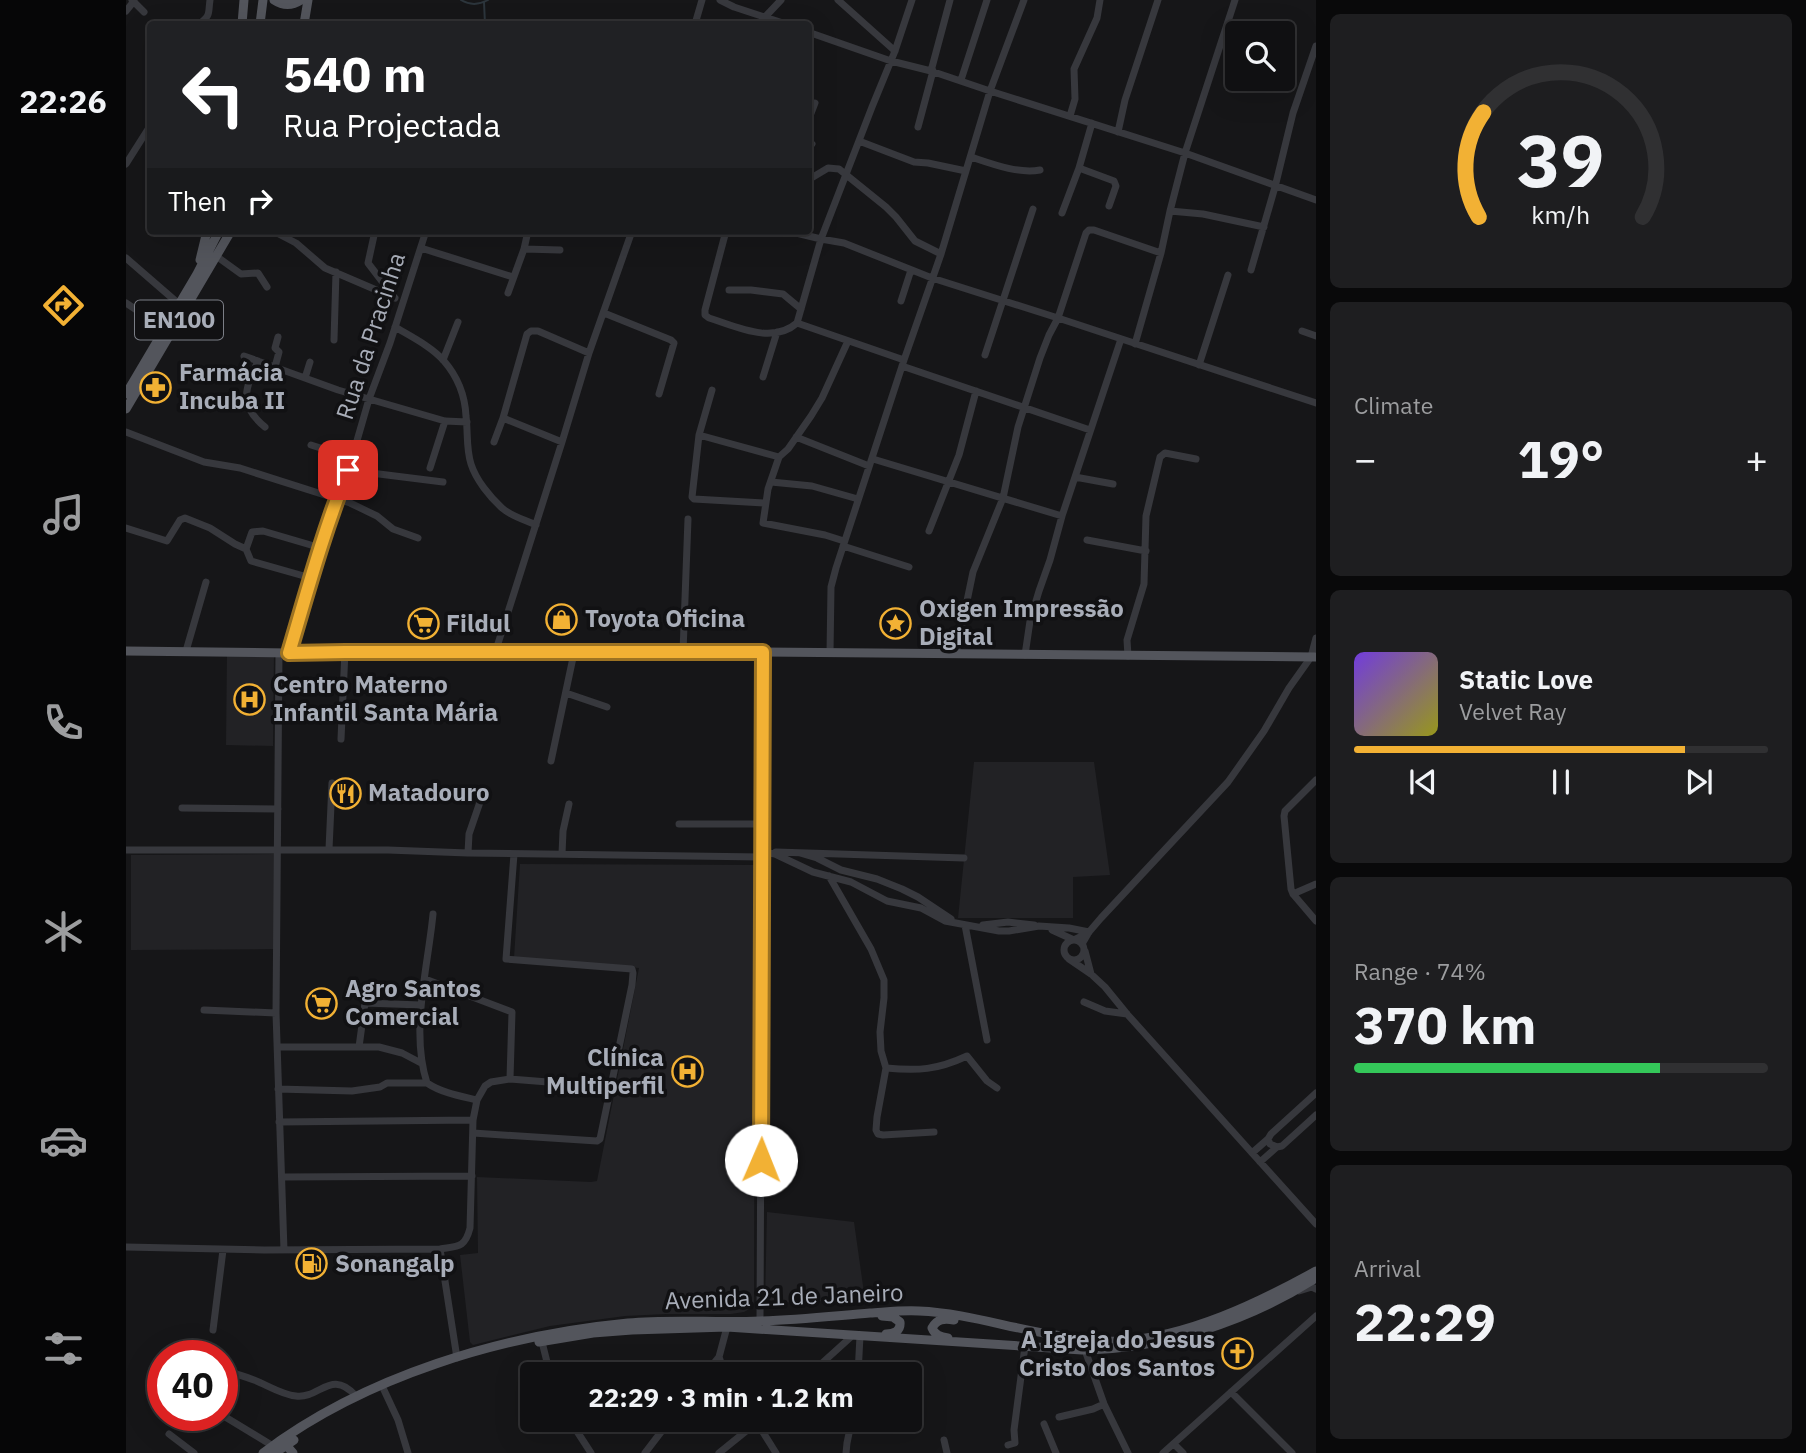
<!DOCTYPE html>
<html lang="en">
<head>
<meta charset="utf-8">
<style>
  :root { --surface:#101012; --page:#1e1e20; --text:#f1f3f6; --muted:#9c9d9f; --line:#303032; --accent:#f2b134 }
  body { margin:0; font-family:"IBM Plex Sans",sans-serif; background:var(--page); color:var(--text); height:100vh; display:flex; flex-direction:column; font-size:26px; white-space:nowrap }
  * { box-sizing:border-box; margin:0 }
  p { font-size:23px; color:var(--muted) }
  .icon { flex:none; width:38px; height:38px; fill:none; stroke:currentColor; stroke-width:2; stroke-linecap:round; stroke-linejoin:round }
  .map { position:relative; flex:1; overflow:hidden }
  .side { display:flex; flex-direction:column; gap:14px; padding:14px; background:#09090a; width:490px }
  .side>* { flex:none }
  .guide { position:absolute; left:21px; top:21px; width:665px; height:214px; border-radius:7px; box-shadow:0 7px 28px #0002,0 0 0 2px var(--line); background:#202124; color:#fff; overflow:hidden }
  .buttons { position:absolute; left:1099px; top:21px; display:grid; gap:14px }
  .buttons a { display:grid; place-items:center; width:70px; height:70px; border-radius:7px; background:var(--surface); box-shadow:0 7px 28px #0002,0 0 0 2px var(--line); font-size:35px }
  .speed { position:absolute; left:21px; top:1340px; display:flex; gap:14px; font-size:35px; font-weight:700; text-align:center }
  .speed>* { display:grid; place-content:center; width:91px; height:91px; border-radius:50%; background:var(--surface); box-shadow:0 7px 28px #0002,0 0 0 2px var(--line); line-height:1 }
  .speed .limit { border:10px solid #d22; background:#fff; color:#111 }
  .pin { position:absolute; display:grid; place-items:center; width:60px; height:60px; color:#fff; margin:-30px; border-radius:14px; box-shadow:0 4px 10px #0006 }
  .me { position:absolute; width:77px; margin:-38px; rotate:1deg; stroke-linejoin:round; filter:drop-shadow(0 0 5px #0008) }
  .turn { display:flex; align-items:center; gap:24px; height:147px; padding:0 21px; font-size:32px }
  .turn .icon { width:91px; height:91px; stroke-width:2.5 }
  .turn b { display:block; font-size:49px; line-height:60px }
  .then { display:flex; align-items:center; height:66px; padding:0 21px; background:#0003; gap:14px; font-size:26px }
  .big { font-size:52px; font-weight:700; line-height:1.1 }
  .side .tile { flex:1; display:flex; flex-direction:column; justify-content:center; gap:10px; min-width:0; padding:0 24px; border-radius:10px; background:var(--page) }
  .side .dial { align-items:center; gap:0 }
  .dial svg { height:182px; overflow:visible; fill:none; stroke:var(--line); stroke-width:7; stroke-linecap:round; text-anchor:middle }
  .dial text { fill:var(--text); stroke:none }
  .song { display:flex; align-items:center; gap:21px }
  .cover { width:84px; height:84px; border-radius:10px; background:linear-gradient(135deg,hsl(260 70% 55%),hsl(60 70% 35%)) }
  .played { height:7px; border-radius:4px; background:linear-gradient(90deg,var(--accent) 80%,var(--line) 80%) }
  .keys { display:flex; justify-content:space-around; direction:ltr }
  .heat { display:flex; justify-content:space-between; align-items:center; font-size:38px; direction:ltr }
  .charge { height:10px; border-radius:5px; background:linear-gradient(90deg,#34c759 74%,var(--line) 0) }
  .trip { position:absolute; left:394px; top:1362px; width:402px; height:70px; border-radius:7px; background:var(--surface); box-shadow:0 7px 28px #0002,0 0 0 2px var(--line); font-weight:700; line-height:70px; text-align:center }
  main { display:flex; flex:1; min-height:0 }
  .tabs { display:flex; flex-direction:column; width:126px; justify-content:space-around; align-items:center; background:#060607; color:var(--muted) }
  .tabs .icon { width:49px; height:49px }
  .tabs .current { color:var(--accent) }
  .tabs b { font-size:32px; color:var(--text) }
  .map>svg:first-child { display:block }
  .built { fill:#222225 }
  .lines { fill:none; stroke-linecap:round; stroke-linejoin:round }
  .stream { stroke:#2c353c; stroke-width:2 }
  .minor { stroke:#37383d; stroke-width:7 }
  .major { stroke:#53555c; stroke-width:9 }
  .route-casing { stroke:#9d7322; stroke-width:18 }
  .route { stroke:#f2b134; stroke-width:12 }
  .labels { text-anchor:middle; stroke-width:7; stroke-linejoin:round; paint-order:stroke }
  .shield { fill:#111113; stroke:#7b7e86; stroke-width:2 }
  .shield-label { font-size:23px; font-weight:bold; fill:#a8adb8 }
  .street-label { font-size:24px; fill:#a8adb8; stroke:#111113 }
  .poi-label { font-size:24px; font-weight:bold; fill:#a8adb8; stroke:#111113; text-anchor:start }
</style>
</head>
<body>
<main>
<nav class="tabs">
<b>22:26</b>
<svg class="icon current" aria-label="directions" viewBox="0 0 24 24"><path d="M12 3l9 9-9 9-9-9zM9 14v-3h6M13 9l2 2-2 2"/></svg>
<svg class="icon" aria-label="music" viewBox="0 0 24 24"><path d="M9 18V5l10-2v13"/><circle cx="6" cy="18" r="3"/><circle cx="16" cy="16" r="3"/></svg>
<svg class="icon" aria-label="phone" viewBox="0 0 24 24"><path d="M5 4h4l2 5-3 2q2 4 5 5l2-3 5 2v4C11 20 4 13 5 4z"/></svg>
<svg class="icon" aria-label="climate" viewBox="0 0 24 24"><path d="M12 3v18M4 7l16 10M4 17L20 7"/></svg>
<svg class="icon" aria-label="car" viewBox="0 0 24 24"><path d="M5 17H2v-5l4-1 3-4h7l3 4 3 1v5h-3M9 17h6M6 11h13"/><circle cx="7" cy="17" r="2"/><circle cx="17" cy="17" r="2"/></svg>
<svg class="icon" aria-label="filters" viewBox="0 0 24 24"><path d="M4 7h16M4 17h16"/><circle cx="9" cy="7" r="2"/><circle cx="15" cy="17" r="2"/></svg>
</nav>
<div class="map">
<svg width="1190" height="1453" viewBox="0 0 1190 1453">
  <rect width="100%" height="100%" fill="#161618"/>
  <path class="built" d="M101,653H148L147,746L100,745Z
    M848,762H968L984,875L947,877V918H832Z
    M148,854V949L5,950V855Z
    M394,864L629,865L628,1302L625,1308L618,1312L605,1314H540L499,1316L424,1326L347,1345L344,1342L334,1255L352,1253L351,1177L465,1182L471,1181L513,968L388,958Z
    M641,1212L728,1222L739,1300L639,1303Z"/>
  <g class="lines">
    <path class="stream" d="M335,0C343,5 353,5 362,0
      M358,2L359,24"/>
    <path class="minor" d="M6,0L18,12
      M594,0L608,7L660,24
      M712,0L769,51
      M0,11L8,1
      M639,17L655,0
      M73,24C85,15 82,14 84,0
      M569,24L576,0
      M682,32L765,61L805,71L864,91L1059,153L1190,200
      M805,71L824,0
      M835,80L861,0
      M944,116L949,99L948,69L971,18L974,0
      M682,121L689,103
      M792,127L807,71
      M992,132L999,100L1032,0
      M682,141L686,144
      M733,141L788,162L802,163L840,171
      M845,157C866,164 892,174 914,170
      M0,164L24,126
      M953,168L988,181L990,186L983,206
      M682,180L702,168L713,169L760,207L770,217L789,241L815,254
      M1044,211L1077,214L1138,227
      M936,213L953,168L966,123
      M147,231L170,243L199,268L269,298
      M249,231L242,263L268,297
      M600,231L579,310V315L583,318C609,326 646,345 671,323L695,239L746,107L769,51L786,0
      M662,231L695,239L718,243L806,278L932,318L1190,403
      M295,248L387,277
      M398,249L434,250
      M90,256L115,274L132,273L141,287
      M0,258L53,304
      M1125,270L1149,187L1167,113L1190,46
      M603,290H625L657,294L675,309
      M382,293L398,249L402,231
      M775,301L785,270
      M0,303L39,329
      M478,313L545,340L548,343L533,394
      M671,323L778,360
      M269,327C286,337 306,347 318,361C331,376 339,396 340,416C342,432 340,449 345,464C350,480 364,497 376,508C385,516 399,520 410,525
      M1176,331L1190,336
      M208,340L210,272
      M1009,344L1035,253L1044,211L1059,153L1109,0
      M859,355L907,209
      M118,356L212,390L319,421L341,422
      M317,360L332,322
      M132,361C119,389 112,405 139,427
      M1073,365L1102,275
      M776,366L964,430
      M149,367L153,352L149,348L152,337
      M637,377L651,332
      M179,378L184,362
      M586,390L573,435L566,497L568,499L638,503
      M377,418L436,442
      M0,432L78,462L114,468L224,503L251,516L267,529L292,538
      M573,435L653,457
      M670,437L743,466
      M368,442L377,418L401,334L405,331H412L463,353
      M185,445L226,458
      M747,459L936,516
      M304,468L319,421
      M221,470L317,482
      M949,477L987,484
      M645,482L686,486L732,499
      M0,528L41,541L54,520L59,518L84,528L109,544L120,549
      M803,531L833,455L850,391
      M961,540L1020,551
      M718,541L699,535L637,523L642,489L653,457L662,449L685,416L696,398L722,341
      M717,546L783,567
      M185,578L125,561L120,549L126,532L137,531L195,548
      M60,651L80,582
      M557,652L562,519
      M153,653L150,1013L158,1250
      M163,653L185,578L226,458L243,399L264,343L300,231
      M369,653L436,442L463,353L506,231
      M704,653L705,587L710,568L778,360L815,254L864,91L898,0
      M830,654L847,572L877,498L892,427L914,358L923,335L932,318L960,233L963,230H968L1035,253
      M899,655L904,621L913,591L924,560L936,516L995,339
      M1002,656L1001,640L1018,584L1020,516L1034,457L1039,453L1070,459
      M440,693L481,707
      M215,739L219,651
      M425,761L448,653
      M1190,780L1159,811L1158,816L1165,889L1167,894L1190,921
      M56,808L152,809
      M553,824H636
      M203,849L206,783
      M0,850H262L342,853L636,857
      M636,852L649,854L687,872L725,882L761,901L795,908L819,921L873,931H883L913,926L943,928L963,932
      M650,852L838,858
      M342,853L343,834L354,802
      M674,853L691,858L715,870L751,879L776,889L792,897L825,919
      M436,854L437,831L443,804
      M703,876L745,949L758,980V998L754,1032L755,1051L760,1068L751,1117L750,1130L752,1134L757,1135L808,1132
      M1167,894L1190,884
      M307,914C302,967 284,1031 301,1083C316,1093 334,1096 351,1100
      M839,925L861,1040
      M857,925L882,922L908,925
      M926,930L948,940L962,933
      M938 950a10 10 0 1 1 20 0a10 10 0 1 1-20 0Z
      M956,944L963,932L975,918L1102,782L1138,731L1163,688L1185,657L1190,638
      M959,951L965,974
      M943,959L965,974L979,987L1001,1014L1190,1224
      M299,979L386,1012L384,1079
      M958,1002L979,1011L1001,1014
      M239,1003L295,1005
      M78,1010L150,1013
      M152,1047H253L276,1053L295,1063
      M233,1047L241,988
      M760,1068C792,1071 811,1070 841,1056L861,1081L871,1088
      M152,1089L226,1091L254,1087L261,1083H301
      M1190,1093L1145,1134L1142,1139L1144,1144L1151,1147L1156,1146L1190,1115
      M153,1122L347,1120
      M347,1133L471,1141L474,1139L506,985L507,973L506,969L380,959L388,854
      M1126,1153L1142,1139
      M1134,1162L1151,1147
      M156,1177L346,1176
      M0,1247L138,1250L314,1249C332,1246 339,1248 344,1228L347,1120L351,1100L359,1086L365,1082L384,1079L485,1087
      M314,1249L331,1358
      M1173,1291L1186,1287L1190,1289
      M634,1321L637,652
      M87,1330L97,1250
      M416,1342L424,1374
      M959,1350L978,1404L1002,1453
      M96,1370C107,1373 118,1376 128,1380C141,1385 156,1395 170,1396C194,1399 205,1368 230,1396
      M579,1374L593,1357
      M599,1374L593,1357L601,1327
      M684,1374L726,1336
      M732,1374L734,1336
      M258,1390L272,1420L282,1453
      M1105,1392L1166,1453
      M96,1415L147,1446
      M933,1417L967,1409L978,1404
      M443,1419L465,1453
      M630,1421L650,1453
      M918,1424L930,1453
      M43,1434L68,1453
      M818,1440L821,1453
      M1048,1444L1057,1453
      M882,1445L889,1443L888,1430L899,1346
      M519,1453L545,1419
      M593,1453L635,1419
      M720,1453L721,1443L726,1419
      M1037,1453L1190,1316"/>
    <path class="major" d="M148,0C157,6 166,6 175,0
      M116,24L118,0
      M134,24L137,0
      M178,24L182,0
      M74,260L81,231
      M0,394L71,274L93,231
      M0,409L105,231
      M0,651L163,653L219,651L637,652L1190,657
      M756,1316L767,1317L774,1322C775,1331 768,1334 760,1334
      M822,1338C814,1337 809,1335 806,1328C811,1319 818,1318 828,1320
      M413,1342L467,1333L506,1330L601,1327L956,1350C1037,1349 1121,1322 1190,1278
      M160,1445L167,1453
      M137,1453C239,1376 376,1335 502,1323C546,1319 590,1323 634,1321C670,1320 707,1316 744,1313C760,1312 777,1310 793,1311C839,1313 883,1328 929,1335C950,1339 972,1342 994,1341C1062,1337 1132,1303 1190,1271
      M149,1453L168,1440"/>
  </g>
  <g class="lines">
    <defs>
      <path id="route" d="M222,470C198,530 181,592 163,653L219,652H637L635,1160"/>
    </defs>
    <use href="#route" class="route-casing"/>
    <use href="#route" class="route"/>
  </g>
  <defs>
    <symbol id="pharmacy-ring" viewBox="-11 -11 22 22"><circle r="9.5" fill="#111113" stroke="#f2b134" stroke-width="1.5"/><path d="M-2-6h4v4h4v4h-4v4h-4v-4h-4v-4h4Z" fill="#f2b134"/></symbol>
    <symbol id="shop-ring" viewBox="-11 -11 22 22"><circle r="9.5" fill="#111113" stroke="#f2b134" stroke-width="1.5"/><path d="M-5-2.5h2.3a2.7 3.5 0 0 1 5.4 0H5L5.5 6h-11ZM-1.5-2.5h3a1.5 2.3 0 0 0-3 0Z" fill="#f2b134"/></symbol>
    <symbol id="sight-ring" viewBox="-11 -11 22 22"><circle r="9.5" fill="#111113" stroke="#f2b134" stroke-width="1.5"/><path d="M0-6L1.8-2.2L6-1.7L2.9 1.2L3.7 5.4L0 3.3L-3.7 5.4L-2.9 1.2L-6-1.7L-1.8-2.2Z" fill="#f2b134"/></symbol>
    <symbol id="supermarket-ring" viewBox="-11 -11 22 22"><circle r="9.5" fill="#111113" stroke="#f2b134" stroke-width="1.5"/><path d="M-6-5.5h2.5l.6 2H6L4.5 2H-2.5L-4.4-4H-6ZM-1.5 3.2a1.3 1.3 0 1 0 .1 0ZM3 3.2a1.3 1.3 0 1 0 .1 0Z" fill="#f2b134"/></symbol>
    <symbol id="hospital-ring" viewBox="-11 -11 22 22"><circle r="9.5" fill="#111113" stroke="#f2b134" stroke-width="1.5"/><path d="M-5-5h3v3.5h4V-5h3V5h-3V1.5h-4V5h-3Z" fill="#f2b134"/></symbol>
    <symbol id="restaurant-ring" viewBox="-11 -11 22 22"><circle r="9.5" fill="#111113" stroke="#f2b134" stroke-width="1.5"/><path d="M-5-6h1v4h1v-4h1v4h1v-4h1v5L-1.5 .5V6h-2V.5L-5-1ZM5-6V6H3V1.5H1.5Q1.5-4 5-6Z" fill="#f2b134"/></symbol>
    <symbol id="fuel-ring" viewBox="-11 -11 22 22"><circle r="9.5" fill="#111113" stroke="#f2b134" stroke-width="1.5"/><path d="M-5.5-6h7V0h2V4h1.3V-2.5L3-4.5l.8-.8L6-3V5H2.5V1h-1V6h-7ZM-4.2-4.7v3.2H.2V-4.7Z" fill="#f2b134"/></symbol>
    <symbol id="church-ring" viewBox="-11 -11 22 22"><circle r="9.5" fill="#111113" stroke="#f2b134" stroke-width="1.5"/><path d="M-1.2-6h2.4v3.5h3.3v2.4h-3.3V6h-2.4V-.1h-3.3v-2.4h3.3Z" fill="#f2b134"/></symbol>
  </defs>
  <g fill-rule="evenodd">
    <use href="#pharmacy-ring" x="12" y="370" width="35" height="35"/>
    <use href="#shop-ring" x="418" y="602" width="35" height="35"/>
    <use href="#sight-ring" x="752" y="606" width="35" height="35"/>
    <use href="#supermarket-ring" x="280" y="606" width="35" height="35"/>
    <use href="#hospital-ring" x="106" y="682" width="35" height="35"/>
    <use href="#restaurant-ring" x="202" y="776" width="35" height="35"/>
    <use href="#supermarket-ring" x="178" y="986" width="35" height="35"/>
    <use href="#hospital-ring" x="544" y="1054" width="35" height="35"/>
    <use href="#fuel-ring" x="168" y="1246" width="35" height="35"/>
    <use href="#church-ring" x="1094" y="1336" width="35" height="35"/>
  </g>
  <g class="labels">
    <rect class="shield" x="9" y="300.5" width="88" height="39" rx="5"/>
    <g class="shield-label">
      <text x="53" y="328">EN100</text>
    </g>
    <g class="street-label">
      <text transform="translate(245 336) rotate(-72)" y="8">Rua da Pracinha</text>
      <text transform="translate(658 1297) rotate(-2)" y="8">Avenida 21 de Janeiro</text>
    </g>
    <g class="poi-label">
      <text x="53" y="381">Farmácia<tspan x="53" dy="28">Incuba II</tspan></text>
      <text x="793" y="617">Oxigen Impressão<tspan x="793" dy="28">Digital</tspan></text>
      <text x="459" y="627">Toyota Oficina</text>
      <text x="320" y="632">Fildul</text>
      <text x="147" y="693">Centro Materno<tspan x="147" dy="28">Infantil Santa Mária</tspan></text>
      <text x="242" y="801">Matadouro</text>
      <text x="219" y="997">Agro Santos<tspan x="219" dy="28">Comercial</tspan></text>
      <text x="538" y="1066" text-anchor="end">Clínica<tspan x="538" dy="28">Multiperfil</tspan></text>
      <text x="209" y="1272">Sonangalp</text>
      <text x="1089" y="1348" text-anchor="end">A Igreja do Jesus<tspan x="1089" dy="28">Cristo dos Santos</tspan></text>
    </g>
  </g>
</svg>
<div class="buttons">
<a><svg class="icon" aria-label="search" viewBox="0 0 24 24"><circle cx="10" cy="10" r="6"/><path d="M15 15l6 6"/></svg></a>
</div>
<div class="speed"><div class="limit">40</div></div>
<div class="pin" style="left:222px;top:470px;background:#d93025"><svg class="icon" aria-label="arrive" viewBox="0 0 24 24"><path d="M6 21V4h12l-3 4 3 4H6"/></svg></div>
<svg class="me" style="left:635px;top:1160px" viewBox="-20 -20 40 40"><circle r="19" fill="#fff"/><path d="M0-13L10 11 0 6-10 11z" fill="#f2b134"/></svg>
<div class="trip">22:29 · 3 min · 1.2 km</div>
<div class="guide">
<div class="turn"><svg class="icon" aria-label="left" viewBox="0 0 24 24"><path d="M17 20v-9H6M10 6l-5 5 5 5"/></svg><div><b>540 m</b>Rua Projectada</div></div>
<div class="then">Then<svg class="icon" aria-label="right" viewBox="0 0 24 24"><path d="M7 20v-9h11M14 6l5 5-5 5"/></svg></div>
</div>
</div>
<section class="side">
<div class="tile dial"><svg viewBox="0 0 100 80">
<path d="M14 69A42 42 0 1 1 86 69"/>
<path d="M14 69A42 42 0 0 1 16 23" stroke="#f2b134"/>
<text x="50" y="56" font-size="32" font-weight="700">39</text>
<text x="50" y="72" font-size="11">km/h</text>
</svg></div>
<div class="tile"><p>Climate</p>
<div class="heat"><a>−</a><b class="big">19°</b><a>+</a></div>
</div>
<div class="tile">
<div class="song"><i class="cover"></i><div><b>Static Love</b><p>Velvet Ray</p></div></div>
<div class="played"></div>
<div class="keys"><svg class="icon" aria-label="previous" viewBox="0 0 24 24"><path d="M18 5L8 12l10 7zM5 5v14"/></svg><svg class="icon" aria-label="pause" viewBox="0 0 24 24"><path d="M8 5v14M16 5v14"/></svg><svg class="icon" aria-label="next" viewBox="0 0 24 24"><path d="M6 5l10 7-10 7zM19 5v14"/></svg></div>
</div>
<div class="tile"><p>Range · 74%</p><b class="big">370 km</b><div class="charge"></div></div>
<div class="tile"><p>Arrival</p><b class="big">22:29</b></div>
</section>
</main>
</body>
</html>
